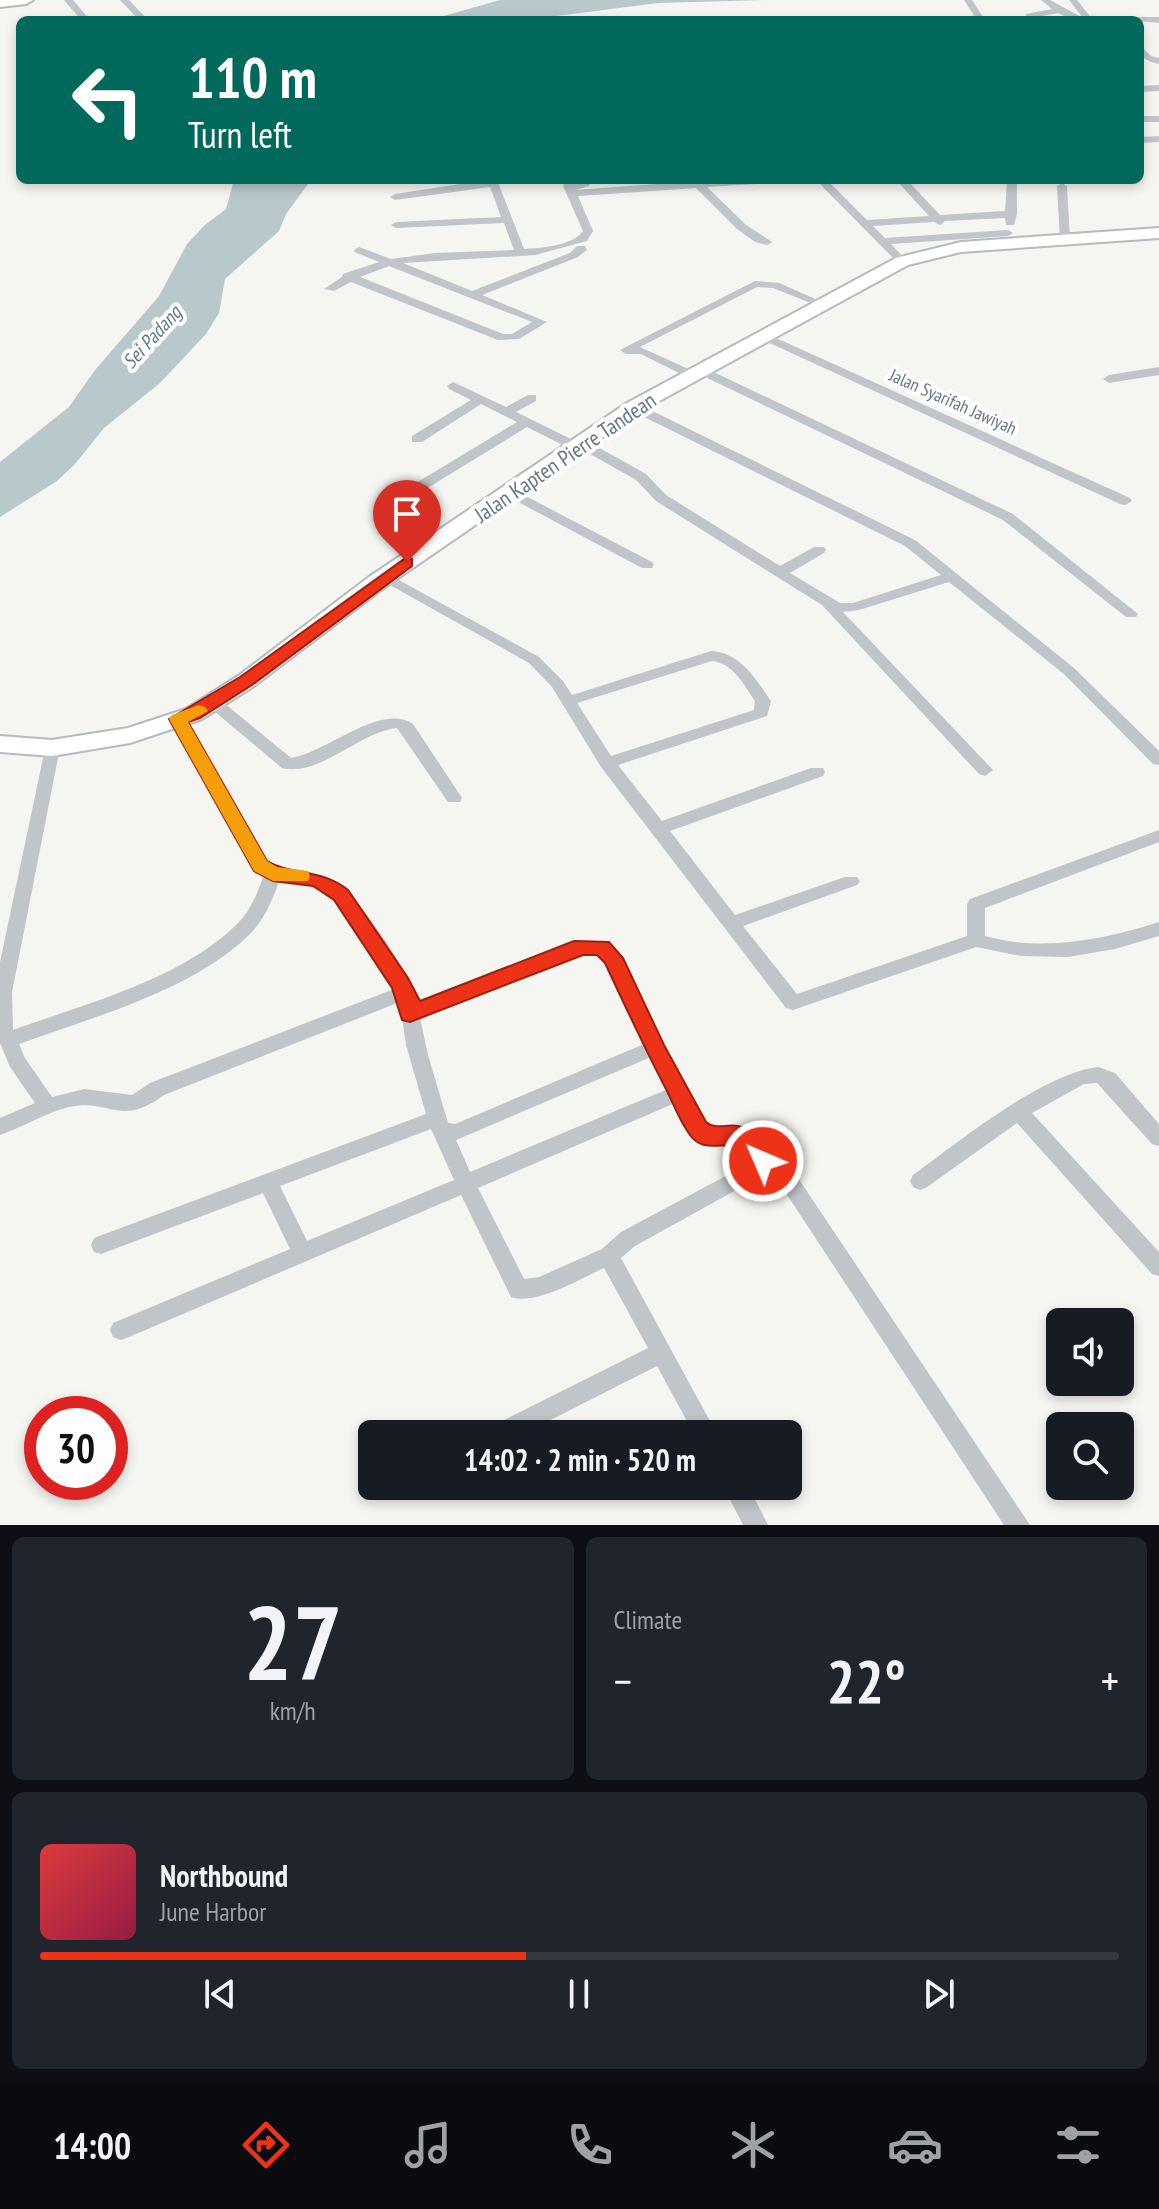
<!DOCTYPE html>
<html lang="en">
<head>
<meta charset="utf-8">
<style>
  :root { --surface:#171b24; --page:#20242c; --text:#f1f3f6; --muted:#9ea1a6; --line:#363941; --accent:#ed3218 }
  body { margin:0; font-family:"PT Sans Narrow",sans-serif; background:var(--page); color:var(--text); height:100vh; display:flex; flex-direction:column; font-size:30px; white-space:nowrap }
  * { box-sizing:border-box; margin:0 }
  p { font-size:26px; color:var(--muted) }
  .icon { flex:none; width:44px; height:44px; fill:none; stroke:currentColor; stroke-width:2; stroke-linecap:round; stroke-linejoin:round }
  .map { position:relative; height:1525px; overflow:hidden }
  .details { display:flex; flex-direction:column; gap:12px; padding:12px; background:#0d0f14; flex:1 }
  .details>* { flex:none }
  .top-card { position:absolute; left:16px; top:16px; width:1128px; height:168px; border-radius:12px; box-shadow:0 4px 12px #0003; background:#00695c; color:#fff; overflow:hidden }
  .buttons { position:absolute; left:1046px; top:1308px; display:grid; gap:16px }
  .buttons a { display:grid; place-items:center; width:88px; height:88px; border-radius:12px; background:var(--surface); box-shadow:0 4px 12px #0003; font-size:40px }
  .speed { position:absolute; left:24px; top:1396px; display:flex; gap:16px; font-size:40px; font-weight:700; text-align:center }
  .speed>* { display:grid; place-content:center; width:104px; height:104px; border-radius:50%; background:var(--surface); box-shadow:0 4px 12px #0003; line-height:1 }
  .speed .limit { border:12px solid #d22; background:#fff; color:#111 }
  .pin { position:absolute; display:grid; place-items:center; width:68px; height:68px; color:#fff; margin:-82px -34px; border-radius:50% 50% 50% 0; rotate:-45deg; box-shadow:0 0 8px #0007 }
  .pin .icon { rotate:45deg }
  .me { position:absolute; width:88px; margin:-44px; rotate:315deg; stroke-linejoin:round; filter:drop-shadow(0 0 6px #0008) }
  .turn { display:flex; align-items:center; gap:28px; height:168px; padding:0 40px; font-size:36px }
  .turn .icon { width:104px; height:104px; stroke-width:2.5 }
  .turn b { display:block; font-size:56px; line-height:68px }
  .big { font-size:60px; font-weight:700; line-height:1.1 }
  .details .widget { flex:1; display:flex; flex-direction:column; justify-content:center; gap:12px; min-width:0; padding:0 28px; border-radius:12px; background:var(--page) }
  .details .dial { align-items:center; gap:0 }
  .dial b { font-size:104px; line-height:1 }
  .song { display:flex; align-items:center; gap:24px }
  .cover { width:96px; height:96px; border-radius:12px; background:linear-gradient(135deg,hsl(0 70% 55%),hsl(340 70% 35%)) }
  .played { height:8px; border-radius:4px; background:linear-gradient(90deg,var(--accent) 45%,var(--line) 45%) }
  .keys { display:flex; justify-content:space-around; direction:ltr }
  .heat { display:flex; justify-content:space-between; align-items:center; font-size:44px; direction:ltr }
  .details .tiles { flex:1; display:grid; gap:12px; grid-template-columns:1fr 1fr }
  .widget:last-child { grid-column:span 2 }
  .trip { position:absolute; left:358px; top:1420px; width:444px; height:80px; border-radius:12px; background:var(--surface); box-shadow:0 4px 12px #0003; font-weight:700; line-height:80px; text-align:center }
  .tab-bar { display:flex; height:128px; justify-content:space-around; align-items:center; background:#090b0e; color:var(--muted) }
  .tab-bar .icon { width:56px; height:56px }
  .tab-bar .active { color:var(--accent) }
  .tab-bar b { font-size:36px; color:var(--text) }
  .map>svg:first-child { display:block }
  .water { fill:#b9c8cb }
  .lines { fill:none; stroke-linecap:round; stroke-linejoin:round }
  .secondary-casing { stroke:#b4babe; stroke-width:4 }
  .primary-casing { stroke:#b3b8bc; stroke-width:4 }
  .street { fill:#bfc5c8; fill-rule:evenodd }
  .secondary { fill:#fff; fill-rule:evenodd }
  .primary { fill:#fff; fill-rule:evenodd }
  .route { fill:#ed3218; stroke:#9a2010; stroke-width:2 }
  .slow { fill:#f59e0b }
  .labels { text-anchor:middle; stroke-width:8; stroke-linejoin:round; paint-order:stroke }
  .far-street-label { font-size:18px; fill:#627884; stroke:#fff }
  .far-water-label { font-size:20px; font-style:italic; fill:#5e7b81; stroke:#fff }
  .street-label { font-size:22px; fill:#627884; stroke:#fff }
</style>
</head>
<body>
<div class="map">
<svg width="1159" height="1525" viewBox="0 0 1159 1525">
  <rect width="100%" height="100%" fill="#f5f5f1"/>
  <path class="water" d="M500,0H766L658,3L525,20H430Z
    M234,180H311L286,214L279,231L225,279L219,313L206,334L160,383L104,428L75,464L57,481L0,517V462L69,407L95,370L159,296L187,244L205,225L226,209Z"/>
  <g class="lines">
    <defs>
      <path id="secondary" d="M1159,228V238L961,252L908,265L641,411L385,587L254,686L202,719L130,743L52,756L0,752V736L52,740L128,728L186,709L238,676L369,577L627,403L896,258L961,242Z"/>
      <path id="primary" d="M0,0H33L26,4L0,7Z"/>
    </defs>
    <use href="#secondary" class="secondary-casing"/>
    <use href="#primary" class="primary-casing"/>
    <path class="street" d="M64,0H73L90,20H81Z
      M120,0H129L148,20H139Z
      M964,0H972L985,20H977Z
      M1041,0H1050L1083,18L1069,0H1077L1093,20H1074L1058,13L1037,17L1040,20L1026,18V14L1052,9Z
      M1130,17H1159V23L1126,20Z
      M1140,45L1151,56L1159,58V64C1147,61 1140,59 1140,45Z
      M1159,85V91L1140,92V86Z
      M1140,116H1159V122H1140Z
      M1159,136V142L1140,143V137Z
      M487,180H497L524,249C541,248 573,246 583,231L563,186L564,184L591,180L589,186L575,190L698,181L776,180L771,183L707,187L745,224L772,242L767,245L755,242L737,229L696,188L578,196L593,231L587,241L535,255L403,263L472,291L570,253L577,246H585L587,250L578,257L482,295L547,322L519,339L498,340L351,282L334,291L324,289L342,277L343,274L379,262L355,252L354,250L359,247L391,259L435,253L514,250L504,223L396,228L391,225L396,222L501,217L490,187L395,200L390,197L395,194ZM389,266L532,322L512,334H503L360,277Z
      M816,180H827L867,220L929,216L896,180H907L940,215L1005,211L1007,180H1017V214L1014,225H1006L1005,218L945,221L940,225L934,222L873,226L885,238L1008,230L1013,233L1008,236L891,244L907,261L898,263Z
      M1071,180H1107C1099,185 1079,185 1071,180Z
      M1062,183L1067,186L1070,240L1065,243L1060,240L1057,186Z
      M755,281L779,283L829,305L823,308L773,288L757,287L640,347L697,373V379L693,380L641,354H626L620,350Z
      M765,333L1130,498L1132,501L1125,505L1120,504L761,339V335Z
      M703,367L1013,514L1138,614L1136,617H1126L1003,520L699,374V368Z
      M1159,367V375L1109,383L1103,379L1109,375Z
      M453,382L506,407L528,395H536V401L516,412L577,442L587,441L646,474L666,495L780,566L814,547H824L826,550L824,553L790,573L840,603H853L941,575L905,546L630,410V404H638L915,540L1074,668L1159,751V765L1153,764L1064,674L949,582L859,610L843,612L993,770L985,776L979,774L822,605L656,501L636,480L583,450H573L527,427L416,495H406V489L517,422L481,404L422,442H412V436L471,400L449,389L447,386Z
      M512,489L652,562L654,565L652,568H642L507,496L505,493Z
      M386,573L539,657L563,681L572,695L711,651C741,653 755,678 771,701L767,716L618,765L662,821L811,768H823L825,772L823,776L670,831L735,915L845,877H857L860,881L857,885L743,926L797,994L967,936V904L970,899L1159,830V842L985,908V936C1044,952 1102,940 1159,922V936L1115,949L1068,957L1021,956L976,947L793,1010L786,1008L601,767L552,687L529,663L381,580L379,577ZM712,661C733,663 744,685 755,701L754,710L611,756L577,703Z
      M213,697L218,698L291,758C326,753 381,702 413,724L462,798L460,802H448L397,728C359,732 320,777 282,768L208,706L205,702Z
      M178,714L186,719L266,862C286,870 308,869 327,877C356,888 409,973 419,1003L581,940L607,942L619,953L663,1045L705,1122L710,1128C719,1127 729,1126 737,1127C756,1129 781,1158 794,1172L1030,1525H1004L780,1184L767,1170L765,1174L635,1246L621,1258L717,1434H694L657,1366L523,1434H489L492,1426L648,1348L604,1268C582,1278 535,1306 511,1297L461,1195L129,1337L121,1340L113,1337L110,1330L113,1323L290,1249L263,1193L101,1254L94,1252L91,1245L94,1238L426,1114L406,1045L400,1002L164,1095C119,1128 111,1098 69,1107C45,1113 23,1127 0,1135V1118L35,1103L10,1067L0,1043V962L46,744L52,743L60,748L12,992L13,1030C85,1004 178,980 234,927C250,913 257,894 264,875L254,870L170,719ZM280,879C292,881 306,881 318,887C344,898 380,963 394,989L150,1083L132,1095L84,1089L52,1097L25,1058L19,1044C93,1017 188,992 247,937C264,921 272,901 280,879ZM582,954H597L606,962L644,1044L455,1124L448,1123L428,1055L420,1018ZM651,1057L668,1089L470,1172L456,1140ZM675,1103L691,1134L699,1142L706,1144L735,1143L752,1156L750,1163L621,1232L602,1249L539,1277L524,1279L478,1188ZM431,1129L454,1180L307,1241L280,1186Z
      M1098,1067L1115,1073L1159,1124V1146L1152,1144L1097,1083L1084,1084L1032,1113L1159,1252V1276L1152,1274L1017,1123L927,1187L920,1190L913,1187L910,1181L913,1175C960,1141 1042,1074 1098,1067Z
      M723,1486H748L768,1525H743Z"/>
    <use href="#secondary" class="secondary"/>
    <use href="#primary" class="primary"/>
  </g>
  <path class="route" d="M407,557L412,559V566L252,685L200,718L188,722L267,861C293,876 323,869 348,890L408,978L420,1001L574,941L609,942L623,958L664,1045L706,1122C715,1130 726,1124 738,1126C750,1128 769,1142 775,1153L771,1168L763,1170L755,1168C735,1126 709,1161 690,1135C680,1122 674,1105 667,1091C645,1049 625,1006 605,963L597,955H583L410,1022L402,1020L392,988L334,900L313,886L273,881L254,871L169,719L240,677Z"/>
  <path class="slow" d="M199,705L205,707L208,711L188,722L267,861L277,867L308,871L310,876L308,881H273L254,871L169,719L172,715Z"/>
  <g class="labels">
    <g class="far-street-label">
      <text transform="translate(953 402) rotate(24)" y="6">Jalan Syarifah Jawiyah</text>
    </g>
    <g class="far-water-label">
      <text transform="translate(152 337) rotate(-48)" y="7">Sei Padang</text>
    </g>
    <g class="street-label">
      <text transform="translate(565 457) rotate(-34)" y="8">Jalan Kapten Pierre Tandean</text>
    </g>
  </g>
</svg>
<div class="buttons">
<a><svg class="icon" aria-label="sound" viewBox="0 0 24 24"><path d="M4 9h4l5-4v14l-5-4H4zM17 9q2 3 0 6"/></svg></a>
<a><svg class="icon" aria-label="search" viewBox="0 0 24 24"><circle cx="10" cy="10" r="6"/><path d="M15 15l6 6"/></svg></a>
</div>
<div class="speed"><div class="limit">30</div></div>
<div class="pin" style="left:407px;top:562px;background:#d93025"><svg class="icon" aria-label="arrive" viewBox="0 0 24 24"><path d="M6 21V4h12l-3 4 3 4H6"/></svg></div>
<svg class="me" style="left:763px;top:1161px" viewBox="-20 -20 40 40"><circle r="17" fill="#ed3218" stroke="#fff" stroke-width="3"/><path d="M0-11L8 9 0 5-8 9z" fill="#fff"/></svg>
<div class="trip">14:02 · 2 min · 520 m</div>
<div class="top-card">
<div class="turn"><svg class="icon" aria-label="left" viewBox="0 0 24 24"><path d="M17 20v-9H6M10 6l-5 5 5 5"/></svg><div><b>110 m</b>Turn left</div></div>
</div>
</div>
<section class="details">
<div class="tiles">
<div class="widget dial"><b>27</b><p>km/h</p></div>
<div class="widget"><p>Climate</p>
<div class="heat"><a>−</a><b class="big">22°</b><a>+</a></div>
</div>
<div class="widget">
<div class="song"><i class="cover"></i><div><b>Northbound</b><p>June Harbor</p></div></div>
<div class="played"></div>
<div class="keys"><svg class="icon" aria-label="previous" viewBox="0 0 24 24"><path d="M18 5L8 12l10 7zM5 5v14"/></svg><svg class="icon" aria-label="pause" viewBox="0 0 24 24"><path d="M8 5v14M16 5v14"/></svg><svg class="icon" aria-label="next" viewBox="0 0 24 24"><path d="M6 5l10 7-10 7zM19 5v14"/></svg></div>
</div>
</div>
</section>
<nav class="tab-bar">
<b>14:00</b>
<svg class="icon active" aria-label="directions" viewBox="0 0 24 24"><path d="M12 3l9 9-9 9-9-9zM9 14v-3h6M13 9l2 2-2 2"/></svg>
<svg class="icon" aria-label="music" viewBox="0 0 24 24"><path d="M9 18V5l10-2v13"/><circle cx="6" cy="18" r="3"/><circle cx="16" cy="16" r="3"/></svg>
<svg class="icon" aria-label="phone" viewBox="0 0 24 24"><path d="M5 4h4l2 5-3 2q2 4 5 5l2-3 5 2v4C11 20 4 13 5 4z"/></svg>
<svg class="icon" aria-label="climate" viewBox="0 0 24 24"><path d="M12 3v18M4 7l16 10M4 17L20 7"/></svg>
<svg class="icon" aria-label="car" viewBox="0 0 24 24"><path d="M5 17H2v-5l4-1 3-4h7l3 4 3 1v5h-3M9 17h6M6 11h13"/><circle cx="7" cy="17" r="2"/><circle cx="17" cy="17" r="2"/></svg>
<svg class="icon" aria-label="filters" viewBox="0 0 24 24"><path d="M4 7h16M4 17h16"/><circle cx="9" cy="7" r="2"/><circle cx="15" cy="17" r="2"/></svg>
</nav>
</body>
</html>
